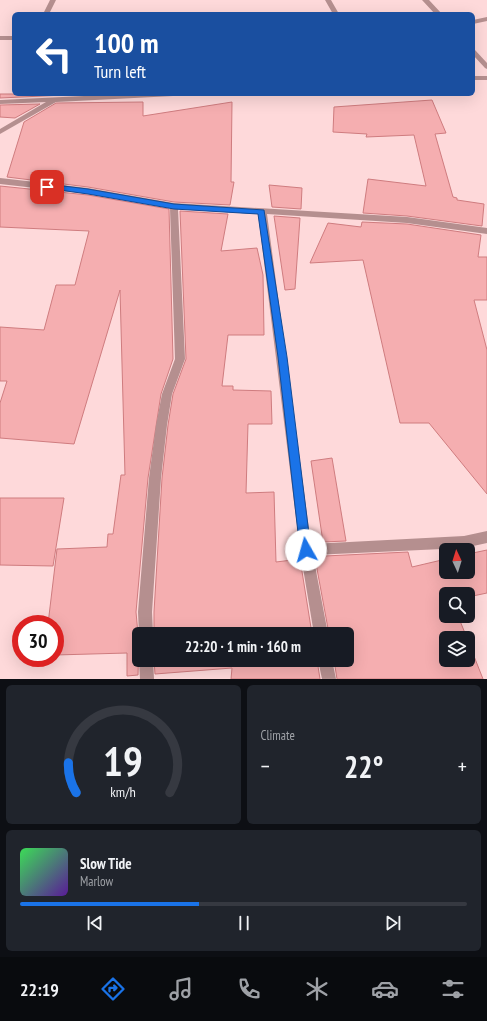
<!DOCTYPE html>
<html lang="en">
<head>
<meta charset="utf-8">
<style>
  :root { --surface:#171b24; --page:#20242c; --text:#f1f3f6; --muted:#9ea1a6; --line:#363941; --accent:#1a73e8 }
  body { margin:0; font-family:"PT Sans Narrow",sans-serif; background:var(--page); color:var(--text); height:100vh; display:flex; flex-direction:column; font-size:15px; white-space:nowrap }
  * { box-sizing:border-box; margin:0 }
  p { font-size:13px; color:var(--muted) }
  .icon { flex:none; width:22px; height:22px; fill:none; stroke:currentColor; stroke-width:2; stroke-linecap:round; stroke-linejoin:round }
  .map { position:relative; height:679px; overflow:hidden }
  .side { display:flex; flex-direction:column; gap:6px; padding:6px; background:#0d0f14; flex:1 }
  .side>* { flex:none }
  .hud { position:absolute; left:12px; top:12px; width:463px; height:84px; border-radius:6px; box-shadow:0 4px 16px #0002; background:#1a4fa0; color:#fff; overflow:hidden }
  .needle { width:26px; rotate:356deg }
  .buttons { position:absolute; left:439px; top:543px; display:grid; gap:8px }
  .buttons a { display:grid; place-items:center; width:36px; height:36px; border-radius:6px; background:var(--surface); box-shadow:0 4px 16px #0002; font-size:20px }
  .speed { position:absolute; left:12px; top:615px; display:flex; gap:8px; font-size:20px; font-weight:700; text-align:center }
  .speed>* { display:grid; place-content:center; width:52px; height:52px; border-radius:50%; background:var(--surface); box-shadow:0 4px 16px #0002; line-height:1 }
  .speed .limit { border:6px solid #d22; background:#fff; color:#111 }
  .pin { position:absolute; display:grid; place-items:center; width:34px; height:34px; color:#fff; margin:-17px; border-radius:8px; box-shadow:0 2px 6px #0006 }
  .me { position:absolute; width:44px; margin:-22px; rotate:353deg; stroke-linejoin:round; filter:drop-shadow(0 0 3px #0008) }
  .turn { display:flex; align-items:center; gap:14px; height:84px; padding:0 16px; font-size:18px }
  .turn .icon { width:52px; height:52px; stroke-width:2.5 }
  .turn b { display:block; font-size:28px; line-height:34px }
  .big { font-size:30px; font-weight:700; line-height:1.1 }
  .side .widget { flex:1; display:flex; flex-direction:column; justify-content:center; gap:6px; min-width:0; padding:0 14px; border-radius:6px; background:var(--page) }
  .side .dial { align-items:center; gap:0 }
  .dial svg { height:104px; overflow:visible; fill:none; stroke:var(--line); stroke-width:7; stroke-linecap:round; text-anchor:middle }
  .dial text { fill:var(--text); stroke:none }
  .song { display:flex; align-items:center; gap:12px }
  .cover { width:48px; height:48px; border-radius:6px; background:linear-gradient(135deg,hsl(130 70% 55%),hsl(270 70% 35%)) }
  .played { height:4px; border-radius:2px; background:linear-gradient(90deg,var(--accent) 40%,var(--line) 40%) }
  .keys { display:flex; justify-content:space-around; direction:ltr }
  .heat { display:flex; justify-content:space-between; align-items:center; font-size:22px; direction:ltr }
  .side .tiles { flex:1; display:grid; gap:6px; grid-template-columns:1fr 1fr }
  .widget:last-child { grid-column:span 2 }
  .trip { position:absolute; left:132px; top:627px; width:222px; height:40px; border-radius:6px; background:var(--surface); box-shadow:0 4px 16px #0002; font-weight:700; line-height:40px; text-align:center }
  .menu { display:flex; height:64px; justify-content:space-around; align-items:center; background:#090b0e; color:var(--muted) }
  .menu .icon { width:28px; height:28px }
  .menu .current { color:var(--accent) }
  .menu b { font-size:18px; color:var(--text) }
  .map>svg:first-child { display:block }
  .building { fill:#f5aeb0; stroke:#cf7c7f }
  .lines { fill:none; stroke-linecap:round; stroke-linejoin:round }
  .minor { fill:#b58f8f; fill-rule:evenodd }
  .route { fill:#1a73e8; stroke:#114b97 }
</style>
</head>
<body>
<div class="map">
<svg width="487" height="679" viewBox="0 0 487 679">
  <rect width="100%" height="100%" fill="#fed9da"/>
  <path class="building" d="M0,94H64V95L0,98Z
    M432,100L446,133L435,134L453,197L457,198V200L484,204L482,226L407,216L363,213L368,179L426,186L414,135L366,137L367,134L333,132L334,107Z
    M143,102V116L232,102L231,182H234L230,205L174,202L88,187L7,177L24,122L56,103Z
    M40,104L15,118L0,117V105Z
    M269,185L302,188L301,209L272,207Z
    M0,186L88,195L169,209L173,359L161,394L148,478L136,612L138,634L139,636L138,675L127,676V653L55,655V624H48L57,549L107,547L108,534H113L121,475H125L120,290L74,444L0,438V403L7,381H0V327L44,330L56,285H75L89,231L0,227Z
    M180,211L228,214L221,251L257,248L263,275L264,335H228L222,386H233V390L271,391L272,424H248L246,493L274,492L276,562L300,559L312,634H154V612L162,478L168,425L173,394L186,359Z
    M274,216L300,218L295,289L285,290Z
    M362,222L407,224L481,235L478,257H487V300H474L487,350V494L429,423H400L363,260L310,263L328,223L361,227Z
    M332,458L346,541L323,542L311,461Z
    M0,498H64L53,566L0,565Z
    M487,550V593L468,597V594H446V616H458L467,638H446V660H468V641L483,679H337L334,660H347V634H329L315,558L325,556L408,552L412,567L446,559V572H468V554Z
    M154,660H317L320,679H231L232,668L155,674Z"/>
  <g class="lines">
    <path class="minor" d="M50,0H56L49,14H43Z
      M325,0H331L339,14H333Z
      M422,0H429L442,14H435Z
      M487,17V21L473,24V20Z
      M0,36H14V40H0Z
      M473,49L475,50L487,63V69L485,68L473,55Z
      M473,76H487V80H473Z
      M126,94H177L173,96L56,102L0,134V129L46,102L0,104V100Z
      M0,178L88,188L174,203L407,217L487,228V234L407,223L267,214L311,544L464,536L487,531V543L464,548L313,555L328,634H314L300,550L258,214L178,209L185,359L172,394L167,425L161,478L152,612L153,634H139L138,612L149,478L156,425L162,394L175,359L170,208L88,194L0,184Z
      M139,660H153L154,679H140Z
      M318,660H332L336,679H322Z"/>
  </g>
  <path class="route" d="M47,184L88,189L174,204L264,210L287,357L311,550L310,554L306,556L302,554L300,550L278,357L258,214L174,209L88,194L45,188V185Z"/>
</svg>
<div class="buttons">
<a><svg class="needle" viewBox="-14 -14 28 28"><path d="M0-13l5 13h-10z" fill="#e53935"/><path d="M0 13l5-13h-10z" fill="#9ea1a6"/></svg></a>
<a><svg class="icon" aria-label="search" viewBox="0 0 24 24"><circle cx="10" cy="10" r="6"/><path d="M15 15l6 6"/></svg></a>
<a><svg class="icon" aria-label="layers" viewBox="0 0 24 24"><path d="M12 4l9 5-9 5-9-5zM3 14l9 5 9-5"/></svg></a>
</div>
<div class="speed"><div class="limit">30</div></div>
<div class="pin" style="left:47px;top:187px;background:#d93025"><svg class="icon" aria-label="arrive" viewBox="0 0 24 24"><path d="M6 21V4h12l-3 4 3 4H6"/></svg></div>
<svg class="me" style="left:306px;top:550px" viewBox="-20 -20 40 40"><circle r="19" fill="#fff"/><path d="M0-13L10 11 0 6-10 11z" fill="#1a73e8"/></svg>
<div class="trip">22:20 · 1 min · 160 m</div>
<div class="hud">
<div class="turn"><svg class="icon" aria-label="left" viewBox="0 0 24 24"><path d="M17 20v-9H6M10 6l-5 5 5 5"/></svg><div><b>100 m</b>Turn left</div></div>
</div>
</div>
<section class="side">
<div class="tiles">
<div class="widget dial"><svg viewBox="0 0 100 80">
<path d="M14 69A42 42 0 1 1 86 69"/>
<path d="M14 69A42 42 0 0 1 8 46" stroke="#1a73e8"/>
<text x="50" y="56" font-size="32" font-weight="700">19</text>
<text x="50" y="72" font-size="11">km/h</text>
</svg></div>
<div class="widget"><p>Climate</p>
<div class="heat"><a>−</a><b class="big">22°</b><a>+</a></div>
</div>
<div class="widget">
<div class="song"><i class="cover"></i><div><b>Slow Tide</b><p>Marlow</p></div></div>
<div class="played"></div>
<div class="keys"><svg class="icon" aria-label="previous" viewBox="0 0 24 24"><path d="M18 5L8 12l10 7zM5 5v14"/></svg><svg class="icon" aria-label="pause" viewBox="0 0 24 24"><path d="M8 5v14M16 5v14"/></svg><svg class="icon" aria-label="next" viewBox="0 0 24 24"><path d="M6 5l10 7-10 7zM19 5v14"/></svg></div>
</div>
</div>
</section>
<nav class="menu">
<b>22:19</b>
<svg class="icon current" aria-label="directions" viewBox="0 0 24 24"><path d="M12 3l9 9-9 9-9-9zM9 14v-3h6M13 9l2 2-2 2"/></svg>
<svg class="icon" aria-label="music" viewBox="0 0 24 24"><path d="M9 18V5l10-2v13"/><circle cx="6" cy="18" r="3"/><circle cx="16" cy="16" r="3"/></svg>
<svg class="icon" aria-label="phone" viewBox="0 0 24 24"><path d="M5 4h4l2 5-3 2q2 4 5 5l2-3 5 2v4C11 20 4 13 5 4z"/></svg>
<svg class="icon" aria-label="climate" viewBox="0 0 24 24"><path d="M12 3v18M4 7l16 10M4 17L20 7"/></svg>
<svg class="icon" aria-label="car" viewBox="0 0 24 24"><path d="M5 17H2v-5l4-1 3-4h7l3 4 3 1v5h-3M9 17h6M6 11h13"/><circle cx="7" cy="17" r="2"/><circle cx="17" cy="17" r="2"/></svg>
<svg class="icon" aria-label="filters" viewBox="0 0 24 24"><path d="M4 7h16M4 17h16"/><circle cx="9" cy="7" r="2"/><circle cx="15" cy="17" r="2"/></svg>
</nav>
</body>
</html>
